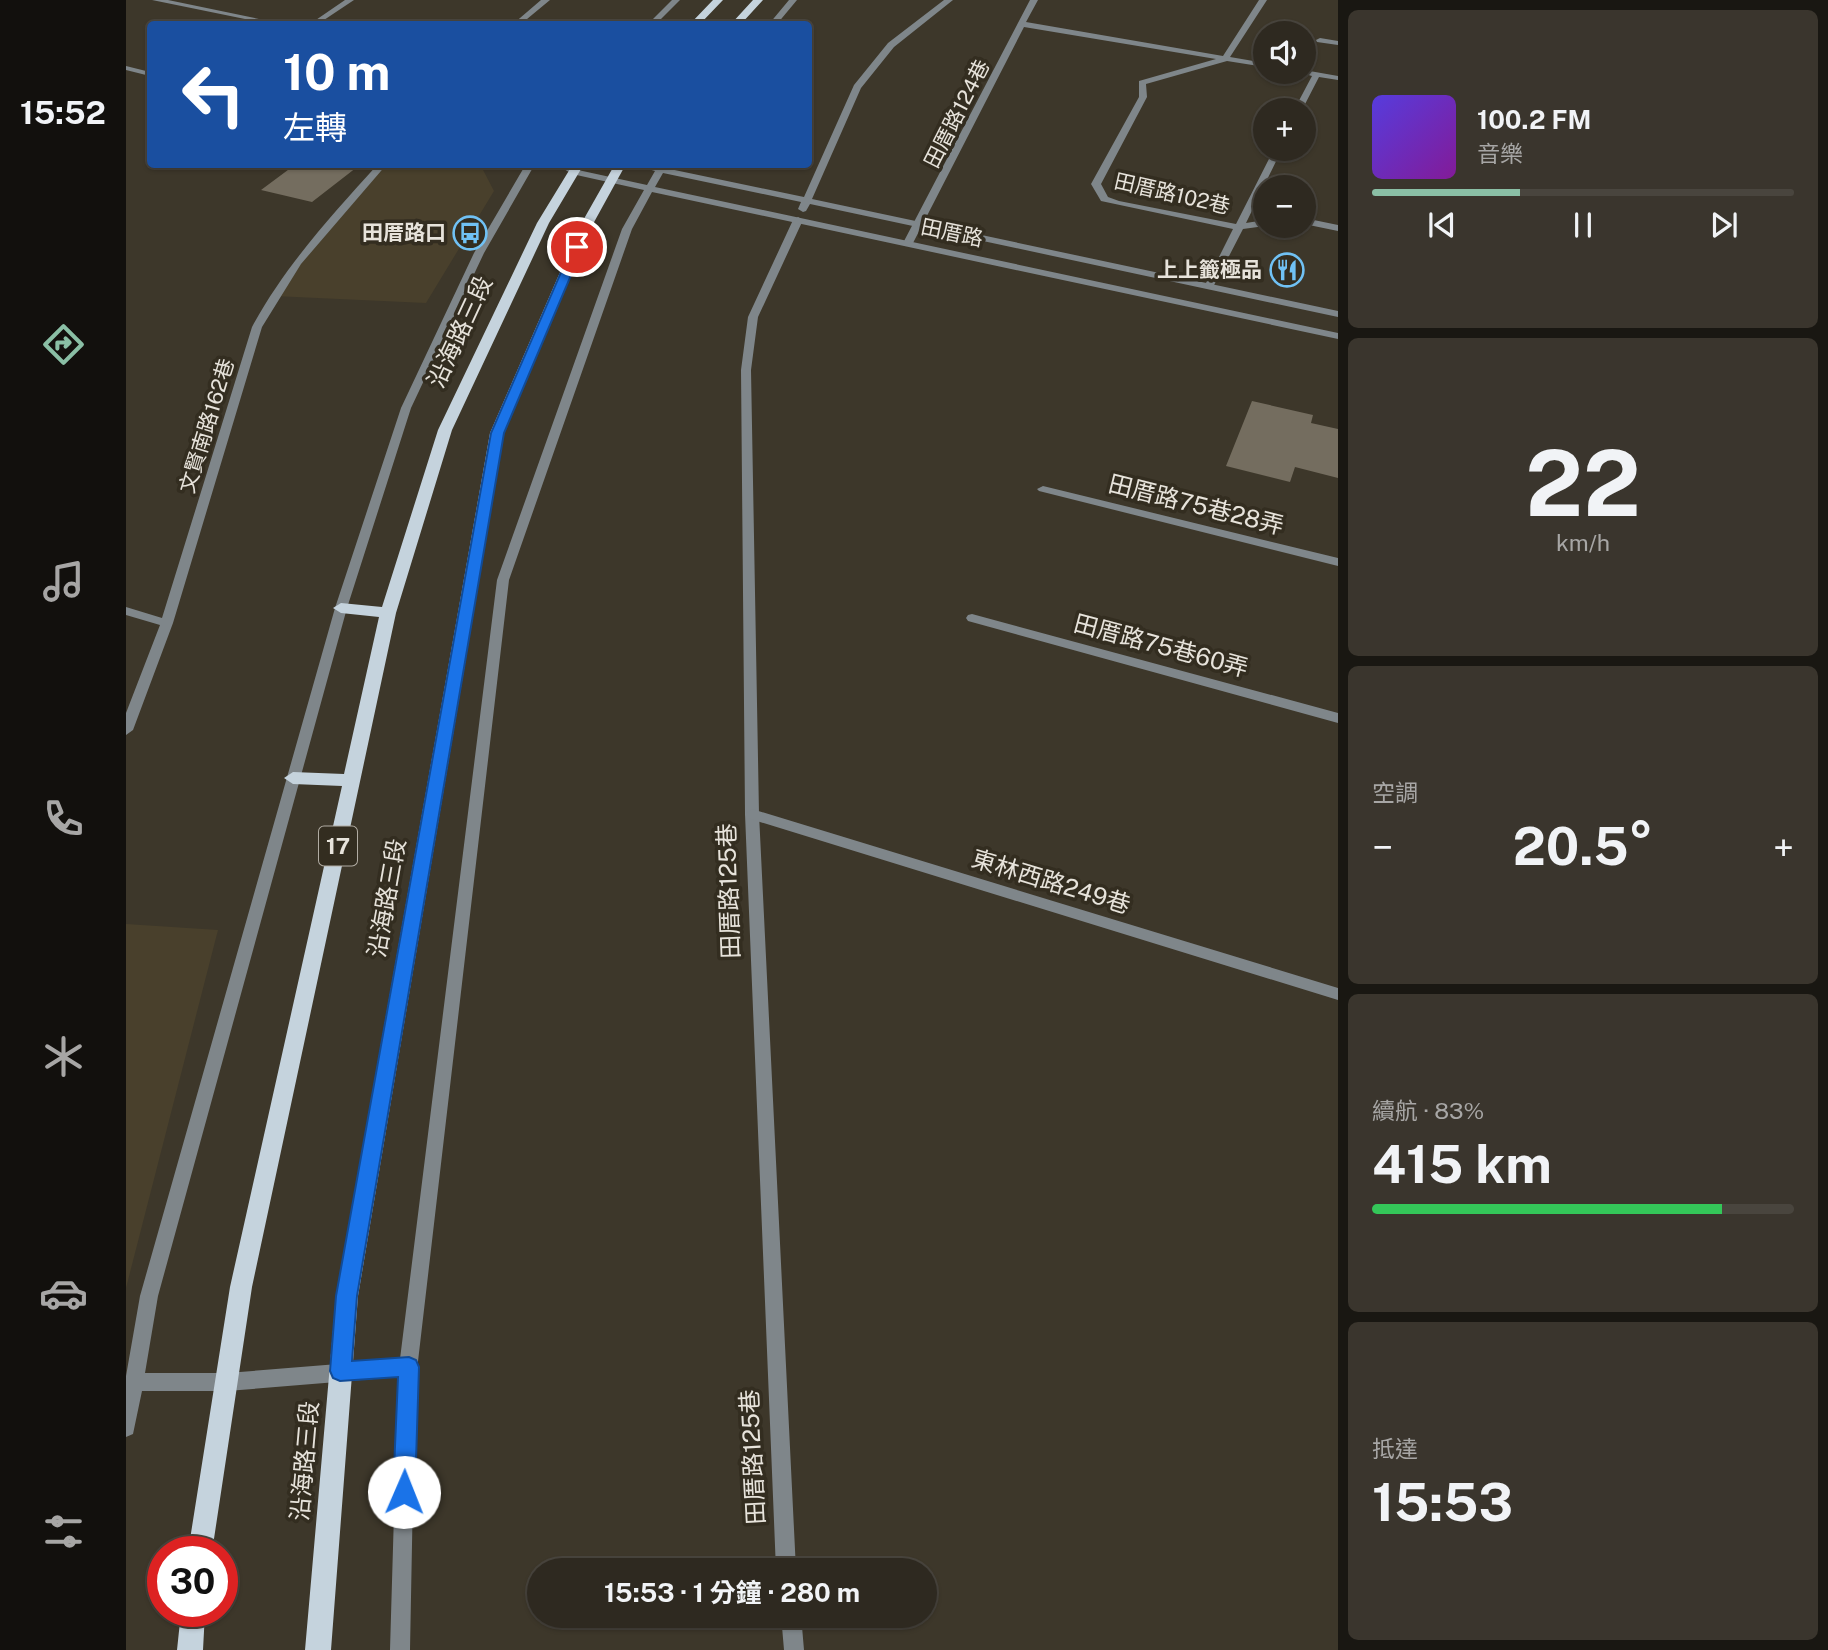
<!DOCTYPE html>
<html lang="zh-TW">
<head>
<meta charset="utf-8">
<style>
  :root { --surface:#2e2920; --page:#3a352d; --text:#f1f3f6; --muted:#a7a6a5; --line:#49453e; --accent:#8abfa5 }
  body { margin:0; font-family:"Public Sans","Noto Sans TC",sans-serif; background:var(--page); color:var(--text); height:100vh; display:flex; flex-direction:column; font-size:26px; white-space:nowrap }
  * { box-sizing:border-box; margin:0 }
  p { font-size:23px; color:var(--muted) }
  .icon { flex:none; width:38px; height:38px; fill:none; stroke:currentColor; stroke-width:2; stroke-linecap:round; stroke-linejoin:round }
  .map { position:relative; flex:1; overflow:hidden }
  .sheet { display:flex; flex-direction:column; gap:10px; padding:10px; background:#191712; width:490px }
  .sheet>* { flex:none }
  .banner { position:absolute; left:21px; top:21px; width:665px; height:147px; border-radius:7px; box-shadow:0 2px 5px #0004,0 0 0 2px var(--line); background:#1a4fa0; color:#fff; overflow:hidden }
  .tools { position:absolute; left:1127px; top:21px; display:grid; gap:14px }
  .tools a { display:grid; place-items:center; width:63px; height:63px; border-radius:50%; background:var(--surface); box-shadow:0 2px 5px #0004,0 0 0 2px var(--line); font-size:35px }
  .speed { position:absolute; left:21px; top:1536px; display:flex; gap:14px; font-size:35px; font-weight:700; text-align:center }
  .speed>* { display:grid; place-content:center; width:91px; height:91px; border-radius:50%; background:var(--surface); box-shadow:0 2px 5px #0004,0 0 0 2px var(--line); line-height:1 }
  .speed .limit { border:10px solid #d22; background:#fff; color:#111 }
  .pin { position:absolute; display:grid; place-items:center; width:60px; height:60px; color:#fff; margin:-30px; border:4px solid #fff; border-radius:50%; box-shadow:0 2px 7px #0007 }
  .me { position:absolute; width:77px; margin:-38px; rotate:1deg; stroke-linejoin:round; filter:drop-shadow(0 0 5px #0008) }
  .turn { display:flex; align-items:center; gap:24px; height:147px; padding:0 21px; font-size:32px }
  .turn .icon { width:91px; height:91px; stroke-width:2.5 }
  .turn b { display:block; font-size:49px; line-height:60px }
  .big { font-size:52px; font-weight:700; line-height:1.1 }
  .sheet .widget { flex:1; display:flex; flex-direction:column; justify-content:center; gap:10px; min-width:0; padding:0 24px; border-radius:10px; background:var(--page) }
  .sheet .dial { align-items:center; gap:0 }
  .dial b { font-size:91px; line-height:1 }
  .song { display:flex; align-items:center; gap:21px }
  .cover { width:84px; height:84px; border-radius:10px; background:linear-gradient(135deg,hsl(250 70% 55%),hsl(290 70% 35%)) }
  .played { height:7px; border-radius:4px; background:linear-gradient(90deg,var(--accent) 35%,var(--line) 35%) }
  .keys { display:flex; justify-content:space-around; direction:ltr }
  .heat { display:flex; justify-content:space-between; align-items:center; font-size:38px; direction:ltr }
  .charge { height:10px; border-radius:5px; background:linear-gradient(90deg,#34c759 83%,var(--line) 0) }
  .trip { position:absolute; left:401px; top:1558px; width:410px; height:70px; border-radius:35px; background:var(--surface); box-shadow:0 2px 5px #0004,0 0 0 2px var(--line); font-weight:700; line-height:70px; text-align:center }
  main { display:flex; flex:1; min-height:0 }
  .tab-bar { display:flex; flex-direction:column; width:126px; justify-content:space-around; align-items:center; background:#12100d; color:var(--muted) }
  .tab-bar .icon { width:49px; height:49px }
  .tab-bar .on { color:var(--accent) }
  .tab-bar b { font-size:32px; color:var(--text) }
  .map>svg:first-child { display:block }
  .built { fill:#49402c }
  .building { fill:#746d5f }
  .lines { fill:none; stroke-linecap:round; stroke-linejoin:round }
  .lane { fill:#7f868a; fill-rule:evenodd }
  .street { fill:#7f868a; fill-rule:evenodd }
  .primary { fill:#c5d3dd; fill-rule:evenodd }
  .route { fill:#1a73e8; stroke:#114b97; stroke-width:2 }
  .labels { text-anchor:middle; stroke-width:7; stroke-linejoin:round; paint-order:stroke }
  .far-street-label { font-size:21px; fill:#e7e3db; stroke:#332d20 }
  .far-poi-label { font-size:21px; font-weight:bold; fill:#e7e3db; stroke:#332d20; text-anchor:end }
  .shield { fill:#332d20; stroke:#b1aca3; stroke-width:2 }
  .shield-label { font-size:23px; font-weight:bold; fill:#e7e3db }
  .street-label { font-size:24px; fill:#e7e3db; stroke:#332d20 }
</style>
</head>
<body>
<main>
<nav class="tab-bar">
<b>15:52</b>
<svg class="icon on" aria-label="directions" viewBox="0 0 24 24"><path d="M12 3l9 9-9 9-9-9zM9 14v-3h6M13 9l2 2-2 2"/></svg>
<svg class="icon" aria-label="music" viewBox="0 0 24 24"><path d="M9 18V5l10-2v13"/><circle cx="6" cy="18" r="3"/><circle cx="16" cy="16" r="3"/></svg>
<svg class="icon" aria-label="phone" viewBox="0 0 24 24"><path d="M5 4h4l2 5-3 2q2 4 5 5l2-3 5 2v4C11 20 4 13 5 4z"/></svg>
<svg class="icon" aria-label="climate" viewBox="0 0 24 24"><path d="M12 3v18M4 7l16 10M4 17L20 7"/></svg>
<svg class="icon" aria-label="car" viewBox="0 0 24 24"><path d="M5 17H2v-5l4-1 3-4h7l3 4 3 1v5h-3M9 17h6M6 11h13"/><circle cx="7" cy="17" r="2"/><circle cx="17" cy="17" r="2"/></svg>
<svg class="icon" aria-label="filters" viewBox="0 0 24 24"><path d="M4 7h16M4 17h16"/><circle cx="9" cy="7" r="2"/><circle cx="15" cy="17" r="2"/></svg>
</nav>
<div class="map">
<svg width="1212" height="1650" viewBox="0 0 1212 1650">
  <rect width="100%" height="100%" fill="#3d372a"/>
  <path class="built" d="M337,164L356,168L368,191L300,303L148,296L252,165Z
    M0,924L92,930L0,1288Z"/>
  <path class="building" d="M170,164H235L186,202L135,190Z
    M1126,401L1187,415L1185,423L1212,429V478L1169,467L1164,482L1100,466Z"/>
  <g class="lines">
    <path class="lane" d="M26,0H42L157,24H144Z
      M415,0H424L395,24H387Z
      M904,0H912L900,22L1097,56L1133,0H1141L1104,57L1139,63V67L1101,61L1020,84L1021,97L975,184L982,197L993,201L1110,224L1148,149H1156L1120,223L1139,220V226L1117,229L1086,289L1078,287L1107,229L975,201L965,184L1013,97V81L1090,59L898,27L787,243L782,246L777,243Z
      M1194,38L1212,41V45L1191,42L1190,40Z
      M1178,70L1212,76V80L1193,77L1176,110H1168L1186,76L1172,72H1178Z
      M252,164H261L175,264L136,327L47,623L7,730L0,735V713L34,625L0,615V607L36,618L126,327C159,266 205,216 252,164Z
      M672,217L677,220L632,317L625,370L633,814L670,1570H650L619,814L615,370L622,317L667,220Z
      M1178,218L1212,225V231L1178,224Z
      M917,486L1212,558V566L913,491L911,489Z
      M846,614L1212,713V723L842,621L840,618L842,615Z
      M655,1615H675L678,1650H658Z"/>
    <path class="street" d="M219,0H228L192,24H184Z
      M546,0H554L530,24H522Z
      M663,0H671L651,24H643Z
      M818,0H827L768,47L735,88L686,199L1212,311V317L684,204L680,211L677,212L672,209L675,202L537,173L529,187L1212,333V339L526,192L506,229L383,580L289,1387L284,1650H264L272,1377L101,1391H16L7,1434L0,1437V1376L14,1296L209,608L275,408L348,253L400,164H409L358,253L285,408L221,608L32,1296L19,1373H101L274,1359L371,580L496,229L518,190L446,174L430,164H442L452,170L521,185L529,171L505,164H541L539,168L678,197L728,85L762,43Z
      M0,66L24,72V76L0,70Z
      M626,809L1212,988V1000L621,818L619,814Z"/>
    <path class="primary" d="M587,0H597L574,24H564Z
      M627,0H637L615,24H605Z
      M447,164H458L423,223L326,430L270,613L126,1287L86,1552H62L104,1287L216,786L167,784L158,778L167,772L218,774L253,617L215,613L207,608L215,603L256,607L312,430L411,223Z
      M489,164H500L467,224L378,433L232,1296L205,1650H179L210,1296L364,433L455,224Z
      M55,1612H79L77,1650H51Z"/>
  </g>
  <path class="route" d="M451,244L457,247L378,433L231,1296L226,1361L283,1357L290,1360L293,1367L289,1492L286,1500L278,1503L270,1500L267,1492L272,1377L214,1381L207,1378L204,1371L210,1296L365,433L446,247Z"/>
  <defs>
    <symbol id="bus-ring" viewBox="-11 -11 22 22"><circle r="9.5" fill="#332d20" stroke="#70c1f4" stroke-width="1.5"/><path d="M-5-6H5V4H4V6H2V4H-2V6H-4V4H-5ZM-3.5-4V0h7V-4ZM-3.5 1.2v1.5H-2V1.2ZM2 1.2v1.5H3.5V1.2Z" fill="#70c1f4"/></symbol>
    <symbol id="restaurant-ring" viewBox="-11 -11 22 22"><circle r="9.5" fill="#332d20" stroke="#70c1f4" stroke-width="1.5"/><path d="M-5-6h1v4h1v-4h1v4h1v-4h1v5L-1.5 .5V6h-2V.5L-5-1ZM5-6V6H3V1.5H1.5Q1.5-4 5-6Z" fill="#70c1f4"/></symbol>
  </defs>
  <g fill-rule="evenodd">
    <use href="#bus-ring" x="325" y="214" width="38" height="38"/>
    <use href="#restaurant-ring" x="1142" y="251" width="38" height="38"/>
  </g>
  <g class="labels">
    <g class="far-street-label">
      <text transform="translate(831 114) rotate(-63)" y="7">田厝路124巷</text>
      <text transform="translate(1046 194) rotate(13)" y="7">田厝路102巷</text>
      <text transform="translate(826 233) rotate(12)" y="7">田厝路</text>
      <text transform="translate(81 426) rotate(-73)" y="7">文賢南路162巷</text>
    </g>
    <g class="far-poi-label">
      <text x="320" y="240">田厝路口</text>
      <text x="1136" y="277">上上籤極品</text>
    </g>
    <rect class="shield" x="193" y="826.5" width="38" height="39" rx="5"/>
    <g class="shield-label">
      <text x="212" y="854">17</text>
    </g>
    <g class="street-label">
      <text transform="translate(334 332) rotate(-65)" y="8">沿海路三段</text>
      <text transform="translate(1070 505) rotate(14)" y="8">田厝路75巷28弄</text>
      <text transform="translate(1035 646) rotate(15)" y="8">田厝路75巷60弄</text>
      <text transform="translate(925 882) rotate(17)" y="8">東林西路249巷</text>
      <text transform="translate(603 891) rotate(-92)" y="8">田厝路125巷</text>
      <text transform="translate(261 898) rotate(-80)" y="8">沿海路三段</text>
      <text transform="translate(627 1457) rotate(-93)" y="8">田厝路125巷</text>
      <text transform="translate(179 1461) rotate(-85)" y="8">沿海路三段</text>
    </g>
  </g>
</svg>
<div class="tools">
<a><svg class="icon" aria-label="sound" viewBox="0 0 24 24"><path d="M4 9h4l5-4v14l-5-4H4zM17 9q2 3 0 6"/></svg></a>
<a>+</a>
<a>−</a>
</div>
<div class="speed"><div class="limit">30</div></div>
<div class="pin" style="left:451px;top:247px;background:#d93025"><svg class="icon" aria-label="arrive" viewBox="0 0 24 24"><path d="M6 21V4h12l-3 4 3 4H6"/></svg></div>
<svg class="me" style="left:278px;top:1492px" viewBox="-20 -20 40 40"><circle r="19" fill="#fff"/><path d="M0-13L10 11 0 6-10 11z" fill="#1a73e8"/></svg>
<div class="trip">15:53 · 1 分鐘 · 280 m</div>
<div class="banner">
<div class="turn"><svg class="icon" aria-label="left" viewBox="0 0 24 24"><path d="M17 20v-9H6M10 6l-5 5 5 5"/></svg><div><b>10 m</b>左轉</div></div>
</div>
</div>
<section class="sheet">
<div class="widget">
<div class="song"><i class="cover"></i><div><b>100.2 FM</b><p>音樂</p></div></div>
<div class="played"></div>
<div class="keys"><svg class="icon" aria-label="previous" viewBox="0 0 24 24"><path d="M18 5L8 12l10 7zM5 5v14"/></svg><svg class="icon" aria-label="pause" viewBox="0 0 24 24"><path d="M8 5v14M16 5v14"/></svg><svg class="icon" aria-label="next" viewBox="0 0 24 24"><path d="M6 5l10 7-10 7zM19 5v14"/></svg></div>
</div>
<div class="widget dial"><b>22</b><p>km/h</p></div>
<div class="widget"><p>空調</p>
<div class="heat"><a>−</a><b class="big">20.5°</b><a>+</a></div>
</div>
<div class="widget"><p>續航 · 83%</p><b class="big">415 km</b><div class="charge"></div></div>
<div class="widget"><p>抵達</p><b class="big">15:53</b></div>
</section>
</main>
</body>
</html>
